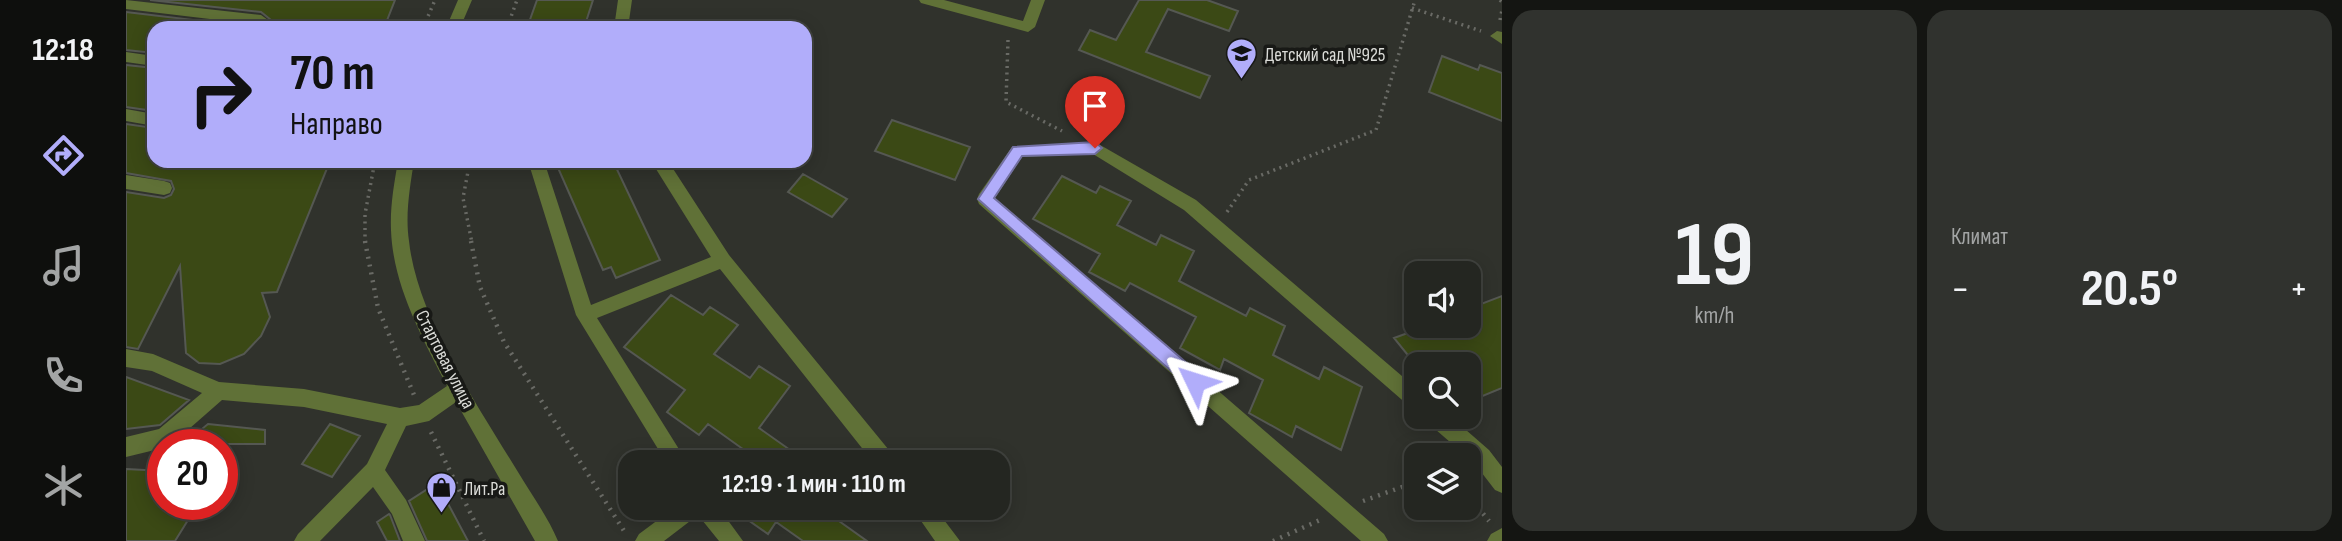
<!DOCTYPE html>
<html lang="ru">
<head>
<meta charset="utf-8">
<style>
  :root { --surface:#242621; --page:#30322e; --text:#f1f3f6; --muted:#a3a5a5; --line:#41433f; --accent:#b1adfa }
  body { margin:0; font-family:"Sofia Sans Condensed",sans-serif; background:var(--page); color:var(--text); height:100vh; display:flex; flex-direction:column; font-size:26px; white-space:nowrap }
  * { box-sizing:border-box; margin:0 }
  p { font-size:23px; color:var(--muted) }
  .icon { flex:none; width:38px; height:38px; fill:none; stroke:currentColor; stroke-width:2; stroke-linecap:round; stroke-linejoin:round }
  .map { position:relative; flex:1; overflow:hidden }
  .details { display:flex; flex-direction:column; gap:10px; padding:10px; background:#141512; width:840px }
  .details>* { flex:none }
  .hud { position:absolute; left:21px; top:21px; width:665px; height:147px; border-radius:21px; box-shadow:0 4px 18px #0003,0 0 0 2px var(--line); background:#b1adfa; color:#111; overflow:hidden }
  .fabs { position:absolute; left:1278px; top:261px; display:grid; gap:14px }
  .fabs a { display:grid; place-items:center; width:77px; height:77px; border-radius:14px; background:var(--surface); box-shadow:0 4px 18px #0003,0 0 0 2px var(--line); font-size:35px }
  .speed { position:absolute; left:21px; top:429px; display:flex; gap:14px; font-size:35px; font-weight:700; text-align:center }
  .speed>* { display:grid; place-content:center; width:91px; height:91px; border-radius:50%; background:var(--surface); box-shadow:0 4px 18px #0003,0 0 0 2px var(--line); line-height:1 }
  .speed .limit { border:10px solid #d22; background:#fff; color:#111 }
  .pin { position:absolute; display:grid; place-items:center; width:60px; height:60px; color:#fff; margin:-72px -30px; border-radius:50% 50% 50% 0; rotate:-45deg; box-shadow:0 0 7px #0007 }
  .pin .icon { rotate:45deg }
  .me { position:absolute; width:77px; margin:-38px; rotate:311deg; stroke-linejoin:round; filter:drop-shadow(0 0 5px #0008) }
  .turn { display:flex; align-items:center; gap:24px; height:147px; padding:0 28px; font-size:32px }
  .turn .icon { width:91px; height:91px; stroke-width:2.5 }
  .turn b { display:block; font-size:49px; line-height:60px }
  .big { font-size:52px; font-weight:700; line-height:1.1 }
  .details .tile { flex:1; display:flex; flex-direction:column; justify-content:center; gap:10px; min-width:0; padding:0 24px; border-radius:21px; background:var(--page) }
  .details .dial { align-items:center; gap:0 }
  .dial b { font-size:91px; line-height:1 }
  .heat { display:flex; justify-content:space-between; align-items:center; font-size:38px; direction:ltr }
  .details .tiles { flex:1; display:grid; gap:10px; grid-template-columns:repeat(2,1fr) }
  .trip { position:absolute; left:492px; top:450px; width:392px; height:70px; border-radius:21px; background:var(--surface); box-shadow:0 4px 18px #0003,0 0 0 2px var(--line); font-weight:700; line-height:70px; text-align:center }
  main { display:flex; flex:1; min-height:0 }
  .tabs { display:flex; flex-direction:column; width:126px; justify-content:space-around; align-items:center; background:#0e0f0d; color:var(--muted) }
  .tabs .icon { width:49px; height:49px }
  .tabs .selected { color:var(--accent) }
  .tabs b { font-size:32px; color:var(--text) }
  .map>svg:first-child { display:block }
  .building { fill:#3b4915; stroke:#555852; stroke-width:2 }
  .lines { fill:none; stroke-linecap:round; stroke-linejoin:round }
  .path-far1 { stroke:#696a65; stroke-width:3.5; stroke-dasharray:2 4.5; stroke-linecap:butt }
  .path { stroke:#696a65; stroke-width:4.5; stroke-dasharray:2 6; stroke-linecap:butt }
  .minor { fill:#607137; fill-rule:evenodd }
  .route { fill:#b1adfa; stroke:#7370a2; stroke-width:2 }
  .labels { text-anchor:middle; stroke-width:7; stroke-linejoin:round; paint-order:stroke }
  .poi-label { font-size:19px; fill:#dbdcd8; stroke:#181916; text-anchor:start }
  .street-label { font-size:19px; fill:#dbdcd8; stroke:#181916 }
</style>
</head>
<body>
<main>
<nav class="tabs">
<b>12:18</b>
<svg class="icon selected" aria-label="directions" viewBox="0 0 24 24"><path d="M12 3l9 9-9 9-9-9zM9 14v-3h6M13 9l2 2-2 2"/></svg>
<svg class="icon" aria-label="music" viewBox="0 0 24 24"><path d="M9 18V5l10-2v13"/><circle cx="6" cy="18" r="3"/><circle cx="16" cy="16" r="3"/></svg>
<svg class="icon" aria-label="phone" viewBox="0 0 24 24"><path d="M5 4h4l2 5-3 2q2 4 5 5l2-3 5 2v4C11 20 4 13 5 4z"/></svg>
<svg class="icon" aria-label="climate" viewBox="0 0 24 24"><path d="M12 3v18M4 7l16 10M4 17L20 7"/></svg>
</nav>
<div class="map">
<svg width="1376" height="541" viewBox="0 0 1376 541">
  <rect width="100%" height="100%" fill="#30322c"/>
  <path class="building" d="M24,0H269L258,28H28V53L0,50V12L135,28L145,20L135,12Z
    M411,0H467L458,28H401Z
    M1013,0H1081L1112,11L1103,31L1042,9L1020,52L1084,76L1074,98L953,50L964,30L990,40Z
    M1316,56L1352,70L1354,65L1376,73V121L1303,92Z
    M0,65L28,68V111L0,107Z
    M766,120L844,147L829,180L749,151Z
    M0,124L28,128V161H204L151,292L136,293L144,317L135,336L118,354L94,364L73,363L60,353L54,266L12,349L0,347V192L38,198L45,195L48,189L45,181L0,173Z
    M429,161H487L534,260L490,278L485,267L477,270Z
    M677,174L721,199L706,217L662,192Z
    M936,176L970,193L974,186L1005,201L991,225L1030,245L1035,235L1068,251L1053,281L1120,316L1124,308L1159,326L1147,355L1193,379L1198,367L1236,387L1215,450L1170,426L1166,437L1123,413L1137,380L1098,359L1094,370L1054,348L1070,317L1004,283L999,291L963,272L974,254L907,219Z
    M545,295L577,315L584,307L612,325L588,354L624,378L633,366L664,386L633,428L681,462H635L582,424L573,435L541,412L559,390L498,347Z
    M1376,296V388L1342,402V364H1289L1268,338L1301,326H1342V309Z
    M0,377L63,400L34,425L0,429Z
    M82,424L139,430V444H58Z
    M204,424L234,436L206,477L176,464Z
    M0,469L37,471V504H72L49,541H0Z
    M311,483L342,541H301L283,501Z
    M605,508H712L706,516L741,541H677L650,522L642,534Z
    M263,514L264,515L274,541H261L251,522Z"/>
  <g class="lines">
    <path class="path-far1" d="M1374,0L1376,2
      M1286,8L1355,31
      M1374,20L1376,10
      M297,28L309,0
      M381,28L391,0
      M882,40L880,102L936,131
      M344,161L337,198L346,243
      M1101,212L1123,180L1250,130L1289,0
      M239,243V214L249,161"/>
    <path class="path" d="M239,241L252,308L288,395
      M345,241L354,287L378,342L500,534
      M305,432L358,541
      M1342,495L1363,521
      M1237,501L1290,482
      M1147,541L1194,520"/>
    <path class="minor" d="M0,0L135,15L142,20L135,25L0,9Z
      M332,0H346L334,28H320Z
      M492,0H506L502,28H488Z
      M793,0H818L897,21L905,0H919L909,27L902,32L795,3Z
      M1371,31L1376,32V44L1364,36Z
      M0,52L28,56V66L0,62Z
      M0,109L28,114V126L0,121Z
      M969,142L1070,200L1290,388V409L1283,406L1058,210L967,154L896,157L869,198L1258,534L1262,541H1235L853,204L851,199L853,194L886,147Z
      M272,161H288C284,187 279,214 283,241C291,317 352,406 392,472C405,494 422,517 432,541H409L330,402L303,421L280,426L259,470L280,500L299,541H277L266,514L247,487L194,541H168L172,534L241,464L261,424L178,407L96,400L47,443L37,444V448L0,457V437L33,429L76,393L26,371L0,367V349L27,354L93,382L178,389L274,408L293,405L321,386C296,337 267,286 265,230C264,207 268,184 272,161Z
      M402,161H418L465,305L585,257L525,161H542L603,255L767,455L770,462H747L594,269L471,318L561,462H540L450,315Z
      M0,175L38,181L44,183L46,188L44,193L38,195L0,189Z
      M1299,416H1324L1363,450L1376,467V493L1369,490L1342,455H1339L1302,423Z
      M548,508H593L617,541H593L572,515L538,541H509L513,534Z
      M786,508H809L834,541H809Z
      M1376,528V541H1361L1365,534Z"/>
  </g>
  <path class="route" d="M969,142L976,148L969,154L896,156L868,198L1076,376L1078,382L1076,387L1069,390L1063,387L852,199L887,147Z"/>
  <defs>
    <symbol id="school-pin" viewBox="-11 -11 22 30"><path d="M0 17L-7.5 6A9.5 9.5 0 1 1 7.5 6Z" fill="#b1adfa" stroke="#181916"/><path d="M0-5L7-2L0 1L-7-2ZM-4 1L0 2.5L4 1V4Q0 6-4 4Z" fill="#111"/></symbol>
    <symbol id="shop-pin" viewBox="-11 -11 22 30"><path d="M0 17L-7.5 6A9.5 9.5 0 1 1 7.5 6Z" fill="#b1adfa" stroke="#181916"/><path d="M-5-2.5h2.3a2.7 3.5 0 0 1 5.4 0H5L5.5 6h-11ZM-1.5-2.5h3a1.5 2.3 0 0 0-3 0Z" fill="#111"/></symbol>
  </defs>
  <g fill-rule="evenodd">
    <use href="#school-pin" x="1098" y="36" width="35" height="47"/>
    <use href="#shop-pin" x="298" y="470" width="35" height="47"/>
  </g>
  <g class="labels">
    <g class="poi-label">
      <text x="1139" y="61">Детский сад №925</text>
      <text x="338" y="495">Лит.Ра</text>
    </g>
    <g class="street-label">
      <text transform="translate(320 359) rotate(63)" y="7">Стартовая улица</text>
    </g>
  </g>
</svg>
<div class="fabs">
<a><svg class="icon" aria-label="sound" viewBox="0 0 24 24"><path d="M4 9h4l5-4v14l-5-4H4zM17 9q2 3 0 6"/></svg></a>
<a><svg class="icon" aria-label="search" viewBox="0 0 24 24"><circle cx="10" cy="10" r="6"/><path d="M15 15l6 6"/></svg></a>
<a><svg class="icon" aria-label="layers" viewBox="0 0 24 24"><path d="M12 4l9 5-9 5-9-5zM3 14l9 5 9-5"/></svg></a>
</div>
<div class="speed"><div class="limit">20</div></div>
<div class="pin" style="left:969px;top:148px;background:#d93025"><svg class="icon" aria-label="arrive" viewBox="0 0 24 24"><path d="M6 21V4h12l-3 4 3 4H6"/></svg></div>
<svg class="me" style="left:1069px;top:382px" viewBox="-20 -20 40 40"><path d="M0-17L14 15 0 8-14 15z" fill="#b1adfa" stroke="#fff" stroke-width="4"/></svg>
<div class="trip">12:19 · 1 мин · 110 m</div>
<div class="hud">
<div class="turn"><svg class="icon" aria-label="right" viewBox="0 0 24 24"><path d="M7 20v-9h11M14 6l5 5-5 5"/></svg><div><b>70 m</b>Направо</div></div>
</div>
</div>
<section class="details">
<div class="tiles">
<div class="tile dial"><b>19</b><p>km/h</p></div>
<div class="tile"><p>Климат</p>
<div class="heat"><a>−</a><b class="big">20.5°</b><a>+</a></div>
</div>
</div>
</section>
</main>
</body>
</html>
